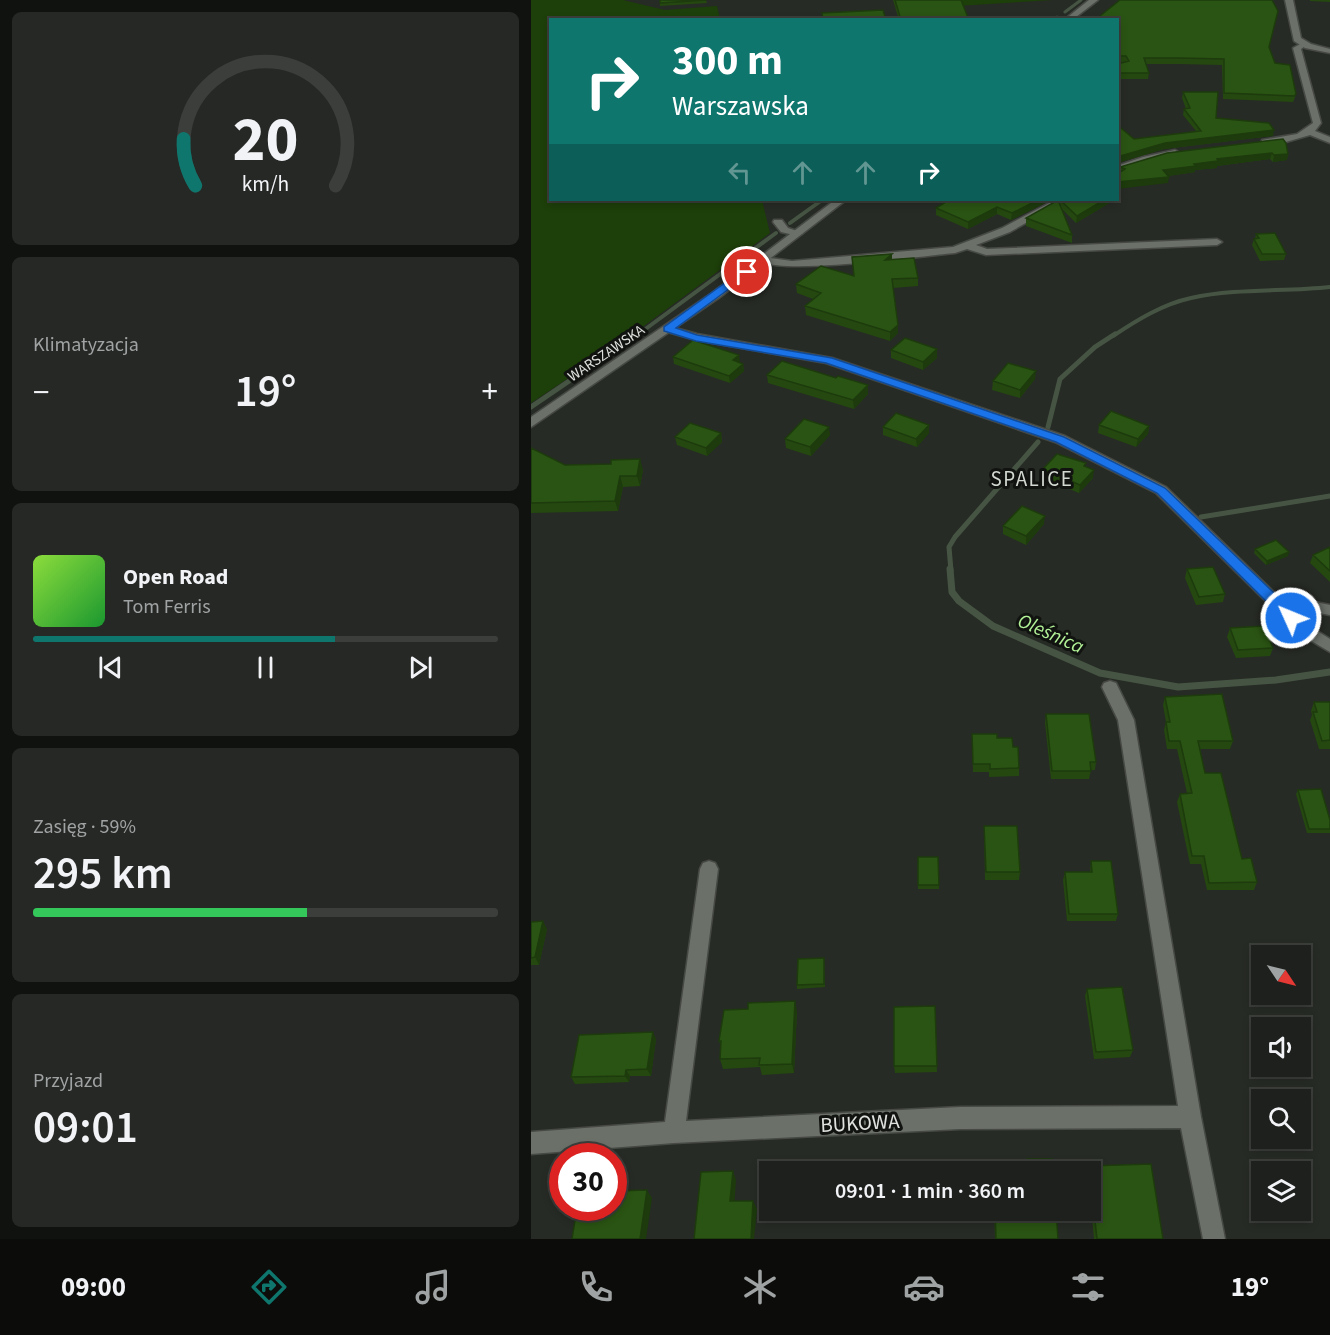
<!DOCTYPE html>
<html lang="pl">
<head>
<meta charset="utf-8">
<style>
  :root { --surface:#1d201c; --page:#252825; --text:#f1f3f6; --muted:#a0a3a3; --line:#3b3e3b; --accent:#0f766e }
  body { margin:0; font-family:"Source Sans 3",sans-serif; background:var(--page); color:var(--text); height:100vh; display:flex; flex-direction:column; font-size:22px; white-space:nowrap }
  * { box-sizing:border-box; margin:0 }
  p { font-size:20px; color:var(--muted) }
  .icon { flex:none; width:33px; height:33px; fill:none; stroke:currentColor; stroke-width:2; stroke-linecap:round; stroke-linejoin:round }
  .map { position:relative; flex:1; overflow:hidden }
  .sheet { display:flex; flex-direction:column; gap:12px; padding:12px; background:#10120f; width:531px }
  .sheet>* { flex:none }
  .banner { position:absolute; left:18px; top:18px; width:570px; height:183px; border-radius:0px; box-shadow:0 3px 9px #0003,0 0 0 2px var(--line); background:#0f766e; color:#fff; overflow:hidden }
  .needle { width:39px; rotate:125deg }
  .tools { position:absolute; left:720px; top:945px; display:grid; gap:12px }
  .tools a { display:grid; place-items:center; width:60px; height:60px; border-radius:0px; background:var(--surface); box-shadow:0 3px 9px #0003,0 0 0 2px var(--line); font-size:30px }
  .speed { position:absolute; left:18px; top:1143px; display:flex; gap:12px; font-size:30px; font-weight:700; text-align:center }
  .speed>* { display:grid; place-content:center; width:78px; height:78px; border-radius:50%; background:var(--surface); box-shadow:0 3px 9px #0003,0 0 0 2px var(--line); line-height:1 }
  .speed .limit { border:9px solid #d22; background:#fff; color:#111 }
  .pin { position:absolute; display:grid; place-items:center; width:51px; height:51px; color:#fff; margin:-26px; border:3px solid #fff; border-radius:50%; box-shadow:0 2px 6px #0007 }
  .me { position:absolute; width:66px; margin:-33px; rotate:314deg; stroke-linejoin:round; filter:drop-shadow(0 0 4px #0008) }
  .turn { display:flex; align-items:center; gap:21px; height:126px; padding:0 24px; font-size:27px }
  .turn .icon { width:78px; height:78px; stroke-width:2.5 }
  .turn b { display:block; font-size:42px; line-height:51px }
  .lanes { display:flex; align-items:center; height:57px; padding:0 24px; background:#0003; justify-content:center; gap:30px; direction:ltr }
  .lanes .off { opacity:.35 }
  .big { font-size:45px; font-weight:600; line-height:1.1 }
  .sheet .tile { flex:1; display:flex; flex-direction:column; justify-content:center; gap:9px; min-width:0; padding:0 21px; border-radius:9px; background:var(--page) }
  .sheet .dial { align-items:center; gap:0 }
  .dial svg { height:156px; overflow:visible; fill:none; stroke:var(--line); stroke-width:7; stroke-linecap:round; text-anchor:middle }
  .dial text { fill:var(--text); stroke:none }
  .song { display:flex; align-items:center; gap:18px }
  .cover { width:72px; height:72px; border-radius:9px; background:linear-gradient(135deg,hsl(90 70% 55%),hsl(130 70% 35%)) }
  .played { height:6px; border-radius:3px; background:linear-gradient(90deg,var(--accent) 65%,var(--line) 65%) }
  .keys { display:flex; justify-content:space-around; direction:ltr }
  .heat { display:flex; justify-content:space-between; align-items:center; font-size:33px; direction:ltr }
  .charge { height:9px; border-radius:4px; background:linear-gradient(90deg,#34c759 59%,var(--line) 0) }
  .trip { position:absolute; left:228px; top:1161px; width:342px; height:60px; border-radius:0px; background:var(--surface); box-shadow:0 3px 9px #0003,0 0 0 2px var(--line); font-weight:600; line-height:60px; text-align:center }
  .menu { display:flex; height:96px; justify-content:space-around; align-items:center; background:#0c0d0b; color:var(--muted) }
  .menu .icon { width:42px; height:42px }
  .menu .selected { color:var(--accent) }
  .menu b { font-size:27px; color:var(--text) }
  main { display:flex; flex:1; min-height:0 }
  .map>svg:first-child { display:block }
  .green { fill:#1d3f09 }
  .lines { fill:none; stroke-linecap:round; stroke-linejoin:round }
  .stream-far3 { stroke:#465543; stroke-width:3 }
  .stream-far2 { stroke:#465543; stroke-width:4 }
  .stream-far1 { stroke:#465543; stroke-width:5 }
  .stream { stroke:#465543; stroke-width:7 }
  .street-casing { stroke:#464944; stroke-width:3 }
  .secondary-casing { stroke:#464944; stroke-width:3 }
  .street { fill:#6b7069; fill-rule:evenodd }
  .secondary { fill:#6b7069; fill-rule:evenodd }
  .wall { fill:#244810 }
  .shaded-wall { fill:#1d3b0d }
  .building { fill:#2a5413; stroke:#1d3b0d; stroke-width:1.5 }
  .route { fill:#1a73e8; stroke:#114b97; stroke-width:1.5 }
  .labels { text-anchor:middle; stroke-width:6; stroke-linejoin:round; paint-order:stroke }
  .far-street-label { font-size:15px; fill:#dfe1de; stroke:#111310 }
  .water-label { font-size:20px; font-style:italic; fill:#b3f398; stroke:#111310 }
  .quarter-label { font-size:21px; letter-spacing:1.5px; fill:#d3d8d1; stroke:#111310 }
  .near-street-label { font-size:21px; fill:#dfe1de; stroke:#111310 }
</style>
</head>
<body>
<main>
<section class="sheet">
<div class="tile dial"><svg viewBox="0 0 100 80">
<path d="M14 69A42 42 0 1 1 86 69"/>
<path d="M14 69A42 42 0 0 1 8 45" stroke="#0f766e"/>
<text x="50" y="56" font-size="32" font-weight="700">20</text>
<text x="50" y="72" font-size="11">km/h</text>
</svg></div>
<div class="tile"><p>Klimatyzacja</p>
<div class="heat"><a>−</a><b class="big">19°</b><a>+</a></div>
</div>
<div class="tile">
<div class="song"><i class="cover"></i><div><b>Open Road</b><p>Tom Ferris</p></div></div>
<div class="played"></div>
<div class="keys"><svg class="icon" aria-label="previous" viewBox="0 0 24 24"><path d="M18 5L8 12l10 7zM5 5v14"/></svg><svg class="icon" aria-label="pause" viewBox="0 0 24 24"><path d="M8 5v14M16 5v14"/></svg><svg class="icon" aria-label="next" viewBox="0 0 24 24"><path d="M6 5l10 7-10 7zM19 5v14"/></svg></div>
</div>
<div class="tile"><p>Zasięg · 59%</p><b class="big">295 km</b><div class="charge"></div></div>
<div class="tile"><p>Przyjazd</p><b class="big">09:01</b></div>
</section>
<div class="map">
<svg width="799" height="1239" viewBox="0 0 799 1239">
  <rect width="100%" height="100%" fill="#272b25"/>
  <path class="green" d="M0,0H92L134,10L186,6L189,19L20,20V200H231L239,233L87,345L0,403Z
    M423,0H522L426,6Z"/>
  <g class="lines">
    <path class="stream-far3" d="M534,12L550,0
      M523,20L526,17"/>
    <path class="stream-far2" d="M259,223L291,200
      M105,336L245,233
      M582,336C606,320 632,304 660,298C706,288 753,292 799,287"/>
    <path class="stream-far1" d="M0,407L107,334
      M517,427L529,379L564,347L584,334
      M670,517L799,496
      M420,571L418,547L424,537L507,442"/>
    <path class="stream" d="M419,569L421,592L428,601L462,626L569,673L647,687L745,680L799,672"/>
    <defs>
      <path id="street" d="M773,42L777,44L770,49L790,123L784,131L799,137V143L779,135L755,142L731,144V140L766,134L782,123L762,48Z
        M644,150L649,153L647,155L617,161L586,172V166L612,157Z
        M524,200H535L479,232L445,245L456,249L686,239L691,242L686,245L455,255L436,249L424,253C391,256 247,276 227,260L232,257L261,261L422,247L471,228Z
        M243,220H251L257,228L272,233L267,236L250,232L242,222Z
        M137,326L166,334L301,358L534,436L635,487L751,600L760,597L799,605V615L759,608L777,625L799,639V652L767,633L625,493L524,442L295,363L165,340L133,331L131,329Z
        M579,681L585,683L603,720L670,1117L694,1239H672L650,1128L429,1129L143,1143L0,1154V1132L134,1122L169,869L172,863L178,861L184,863L187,869L155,1121L429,1107L647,1106L587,720L571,687L573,683Z"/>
      <path id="secondary" d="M558,0H567L541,20H533Z
        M754,0H762L770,38L780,44L799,49V53L774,48L763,41Z
        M304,200H315L189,297L0,427V417L181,293Z"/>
    </defs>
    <use href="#street" class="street-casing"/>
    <use href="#secondary" class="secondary-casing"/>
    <use href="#street" class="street"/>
    <use href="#secondary" class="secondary"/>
  </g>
  <path class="wall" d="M175,0L176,3L129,6V3Z
    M362,0H430L438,20H368Z
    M779,0H799V2L779,1Z
    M586,20L738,47L744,63L765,94L763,100L762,102L692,99L691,65L647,64H615L618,73L617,79H586V64L594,62H586Z
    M652,92L685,118L742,136L633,149L586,163V122L590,128L603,139L665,131L652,115L653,109H655L651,98Z
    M636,153L757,154L756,160L742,162L739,159L686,166V168L664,170V172L637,176V183L589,173V167Z
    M520,200L480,220L466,214L437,229L405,215V208Z
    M529,200H580V202L545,223L531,209L541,235V243L495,226V218L529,203Z
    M725,234L755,254L753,260L729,261L721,245L723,239H724Z
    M361,259L387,278V286L362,288L367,325V333L359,341L275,315L274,306L282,299L266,293L265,284L322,275Z
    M406,349V358L392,370L360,358V350Z
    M142,357L209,362L208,363L212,364L213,371L199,383L143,364Z
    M236,375L337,385V394L323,409L237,383Z
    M504,379L489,398L461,390L462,381Z
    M398,425V433L386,447L352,435V427Z
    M568,425L618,426L617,434L605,447L567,433Z
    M190,433L191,442L176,456L146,445L144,437Z
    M299,435L280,456L255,448L254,439Z
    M0,448L34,465L112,470L109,486L92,487L87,511L0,513Z
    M555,466L562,478L548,493L511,478L512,469Z
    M513,524L495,545L472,534V526Z
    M799,547V582L779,563L782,555Z
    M724,549L757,556L735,565L723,553Z
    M656,569L694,594L692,602L665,605L654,578Z
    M699,628L742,648L739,656L705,658L696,637Z
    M634,697L702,741L699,749H669L674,773L711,859L726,882L723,890H676L670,864H659L646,802L649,794L656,793L646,749H636L633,730L635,722L632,705Z
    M783,702H799V749H788L779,720L781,715L780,711Z
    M515,714L565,762L564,770H560L558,779H520L514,723Z
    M441,734L482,747L488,768V776L458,777V772H442Z
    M767,790L799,820V833H776L765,794Z
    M453,826L489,872L488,880H454Z
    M387,857H407L408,889H387Z
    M560,861L587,914L585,921H536L532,880L534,872H559Z
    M0,922L16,929L8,965H0Z
    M293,958L294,987L266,989V985Z
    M556,989L602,1050L599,1057L563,1059L554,996Z
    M404,1006L406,1072L364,1073L363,1066Z
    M266,1011L263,1073L231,1075L229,1067L192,1069L189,1059L190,1046L188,1041Z
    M125,1039L120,1076H99L98,1082L44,1084L40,1077Z
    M557,1166L632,1239H563L560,1206V1172L556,1171Z
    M463,1210H525L527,1239H464Z"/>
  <path class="shaded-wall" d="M743,130L742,136L633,149L586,163V157L634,143Z
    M741,153L739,159L686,166V168L664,170V172L631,177L632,170L663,164L686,159Z
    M757,154L756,160L742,162L743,155Z
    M638,177L637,183L586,189V182Z
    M507,200H520L480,220L481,213Z
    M573,200H580V202L545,223L546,216Z
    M466,207V214L437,229V222Z
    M361,254V262L354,260Z
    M367,325V333L359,341V332Z
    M406,349V358L392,370V362Z
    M208,355L209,362L203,367L202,360Z
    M212,364L213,371L199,383L198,376Z
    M505,371L504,379L489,398V390Z
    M337,385V394L323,409L322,400Z
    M398,425V433L386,447L385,439Z
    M618,426L617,434L605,447L607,439Z
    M298,427L299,435L280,456L279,447Z
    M190,433L191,442L176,456L175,448Z
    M109,459L112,470L109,486L106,476Z
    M563,470L562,478L548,493L549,485Z
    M89,476L92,487L87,511L84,501Z
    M514,516L513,524L495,545V536Z
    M758,552L757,556L735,565L736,561Z
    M12,921L16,929L8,965L4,957Z
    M264,1001L266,1011L263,1073L261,1064Z
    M122,1032L125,1039L120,1076L116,1069Z
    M95,1070L99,1076L98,1082L94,1076Z
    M202,1171L205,1180L203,1209L199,1201Z
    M82,1184L88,1192L82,1193Z
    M116,1190L121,1198L115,1239H109Z
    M222,1201L226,1209L223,1239H220Z"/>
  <path class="building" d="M129,0H175L129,3Z
    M364,0H430L438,20H370Z
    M589,0H741L747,11L738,47L744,63L759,65L765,94L763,96L693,93V59L648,58H613L618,73H586V64L598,61L595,56H586V20H563L569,16Z
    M352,10L355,20H292L291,13Z
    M652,92H687L685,118L738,123L743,130L634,143L586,157V122L590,128L603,139L670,131L653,109L659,108Z
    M752,139L755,143L757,154L743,155L741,153L686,159L687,161L663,164L665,166L632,170L638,177L586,182V174L594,169L589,167L636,153Z
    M418,200H507L481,213L466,207L437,222L405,208Z
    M527,200L541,235L495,218Z
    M529,200H573L546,216Z
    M744,233L755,254H731L723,239L728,238L725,234Z
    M361,254L354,260L383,258L387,278L361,279L367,325L359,332L274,306L290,293L265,284L290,266L323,276L321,257Z
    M374,338L406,349L392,362L360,350Z
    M162,340L208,355L202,360L212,364L198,376L142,357Z
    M251,361L305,378L307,376L337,385L322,400L236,375Z
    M477,363L505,371L489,390L462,381Z
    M580,411L618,426L607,439L568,425Z
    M365,413L398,425L385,439L352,427Z
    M273,419L298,427L279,447L254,439Z
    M159,423L190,433L175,448L144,437Z
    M0,448L34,465L80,464V460L109,459L106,476H89L84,501L0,503Z
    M526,454L555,463L553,466L563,470L549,485L512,469Z
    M491,506L514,516L495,536L472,526Z
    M745,540L758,552L736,561L724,549Z
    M799,547V571L782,555Z
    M682,567L694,594L668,597L656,569Z
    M733,626L742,648L707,650L699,628Z
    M691,694L702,741H667L674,773H690L711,859L720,858L726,882L678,883L673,856H661L649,794L661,793L649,741H638L635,722H639L634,697Z
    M783,702H799V740L791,741L782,712H786Z
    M515,714H558L565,762H559L560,771H521Z
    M441,734H466V738H481L482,747H487L488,768L459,769V764H442Z
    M790,789L799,820V829H778L767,790Z
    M453,826H486L489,872H455Z
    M387,857H407L408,885H387Z
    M560,861H580L587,914H538L534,872H561Z
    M12,921L4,957L0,958V922Z
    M293,958V984L266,985L267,959Z
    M591,987L602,1050L565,1052L556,989Z
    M264,1001L261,1064L228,1065L229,1058L189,1059L190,1041H188L193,1010L217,1009V1003Z
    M404,1006L406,1066H363V1007Z
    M122,1032L116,1069L95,1070L94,1076L40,1077L48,1035Z
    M496,1159H521L522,1172H496Z
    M620,1164L632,1239H566L560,1185V1172H558L557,1166Z
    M202,1171L199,1201H222L220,1239H163L170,1172Z
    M116,1190L109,1239H41L46,1208H82V1191Z
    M464,1210H525L527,1239H465Z"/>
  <path class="route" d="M213,269L221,272L145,328L166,335L301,358L533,437L634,488L765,614L767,618L765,621H755L626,493L525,442L295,363L165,341L133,331V327Z"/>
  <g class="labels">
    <g class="far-street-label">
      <text transform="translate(75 353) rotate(-34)" y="5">WARSZAWSKA</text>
    </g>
    <g class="water-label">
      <text transform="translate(520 633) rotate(24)" y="7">Oleśnica</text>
    </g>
    <g class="quarter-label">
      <text x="501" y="486">SPALICE</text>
    </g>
    <g class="near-street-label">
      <text transform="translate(329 1123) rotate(-3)" y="7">BUKOWA</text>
    </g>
  </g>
</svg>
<div class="tools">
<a><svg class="needle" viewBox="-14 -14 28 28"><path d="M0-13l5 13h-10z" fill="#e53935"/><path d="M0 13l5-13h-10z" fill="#a0a3a3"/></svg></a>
<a><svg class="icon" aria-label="sound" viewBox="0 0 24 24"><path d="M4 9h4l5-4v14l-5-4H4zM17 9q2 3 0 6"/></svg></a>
<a><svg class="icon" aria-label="search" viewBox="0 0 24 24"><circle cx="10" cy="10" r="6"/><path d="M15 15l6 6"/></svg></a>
<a><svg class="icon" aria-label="layers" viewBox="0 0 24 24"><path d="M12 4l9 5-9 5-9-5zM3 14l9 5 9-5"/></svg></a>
</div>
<div class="speed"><div class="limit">30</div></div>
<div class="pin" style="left:216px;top:272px;background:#d93025"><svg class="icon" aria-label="arrive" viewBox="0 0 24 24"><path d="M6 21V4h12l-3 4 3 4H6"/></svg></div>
<svg class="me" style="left:760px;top:618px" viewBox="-20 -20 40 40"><circle r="17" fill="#1a73e8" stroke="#fff" stroke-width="3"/><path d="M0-11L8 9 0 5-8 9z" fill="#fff"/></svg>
<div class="trip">09:01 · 1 min · 360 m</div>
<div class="banner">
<div class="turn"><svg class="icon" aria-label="right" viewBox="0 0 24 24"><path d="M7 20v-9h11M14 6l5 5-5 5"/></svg><div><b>300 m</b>Warszawska</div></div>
<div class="lanes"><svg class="icon off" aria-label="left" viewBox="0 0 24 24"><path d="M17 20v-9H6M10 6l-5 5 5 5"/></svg><svg class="icon off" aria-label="ahead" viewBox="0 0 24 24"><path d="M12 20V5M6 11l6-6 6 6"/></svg><svg class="icon off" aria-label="ahead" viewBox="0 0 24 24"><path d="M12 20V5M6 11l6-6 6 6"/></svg><svg class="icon" aria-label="right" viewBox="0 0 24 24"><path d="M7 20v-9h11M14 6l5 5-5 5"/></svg></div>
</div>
</div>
</main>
<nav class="menu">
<b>09:00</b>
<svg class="icon selected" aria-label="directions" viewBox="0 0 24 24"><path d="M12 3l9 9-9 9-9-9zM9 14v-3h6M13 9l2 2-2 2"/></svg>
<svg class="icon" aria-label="music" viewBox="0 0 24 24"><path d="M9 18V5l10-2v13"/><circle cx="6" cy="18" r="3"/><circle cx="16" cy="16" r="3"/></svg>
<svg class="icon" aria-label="phone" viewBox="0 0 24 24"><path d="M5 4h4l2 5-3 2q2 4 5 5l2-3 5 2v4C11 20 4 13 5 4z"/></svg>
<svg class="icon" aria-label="climate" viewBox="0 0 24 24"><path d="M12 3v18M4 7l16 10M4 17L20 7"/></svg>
<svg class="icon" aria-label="car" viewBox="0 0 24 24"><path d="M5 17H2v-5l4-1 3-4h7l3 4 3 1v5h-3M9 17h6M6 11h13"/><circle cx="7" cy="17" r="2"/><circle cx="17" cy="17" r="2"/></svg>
<svg class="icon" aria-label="filters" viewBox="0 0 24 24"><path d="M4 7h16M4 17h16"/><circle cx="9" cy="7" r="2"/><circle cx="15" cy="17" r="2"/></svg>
<b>19°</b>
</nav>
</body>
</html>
